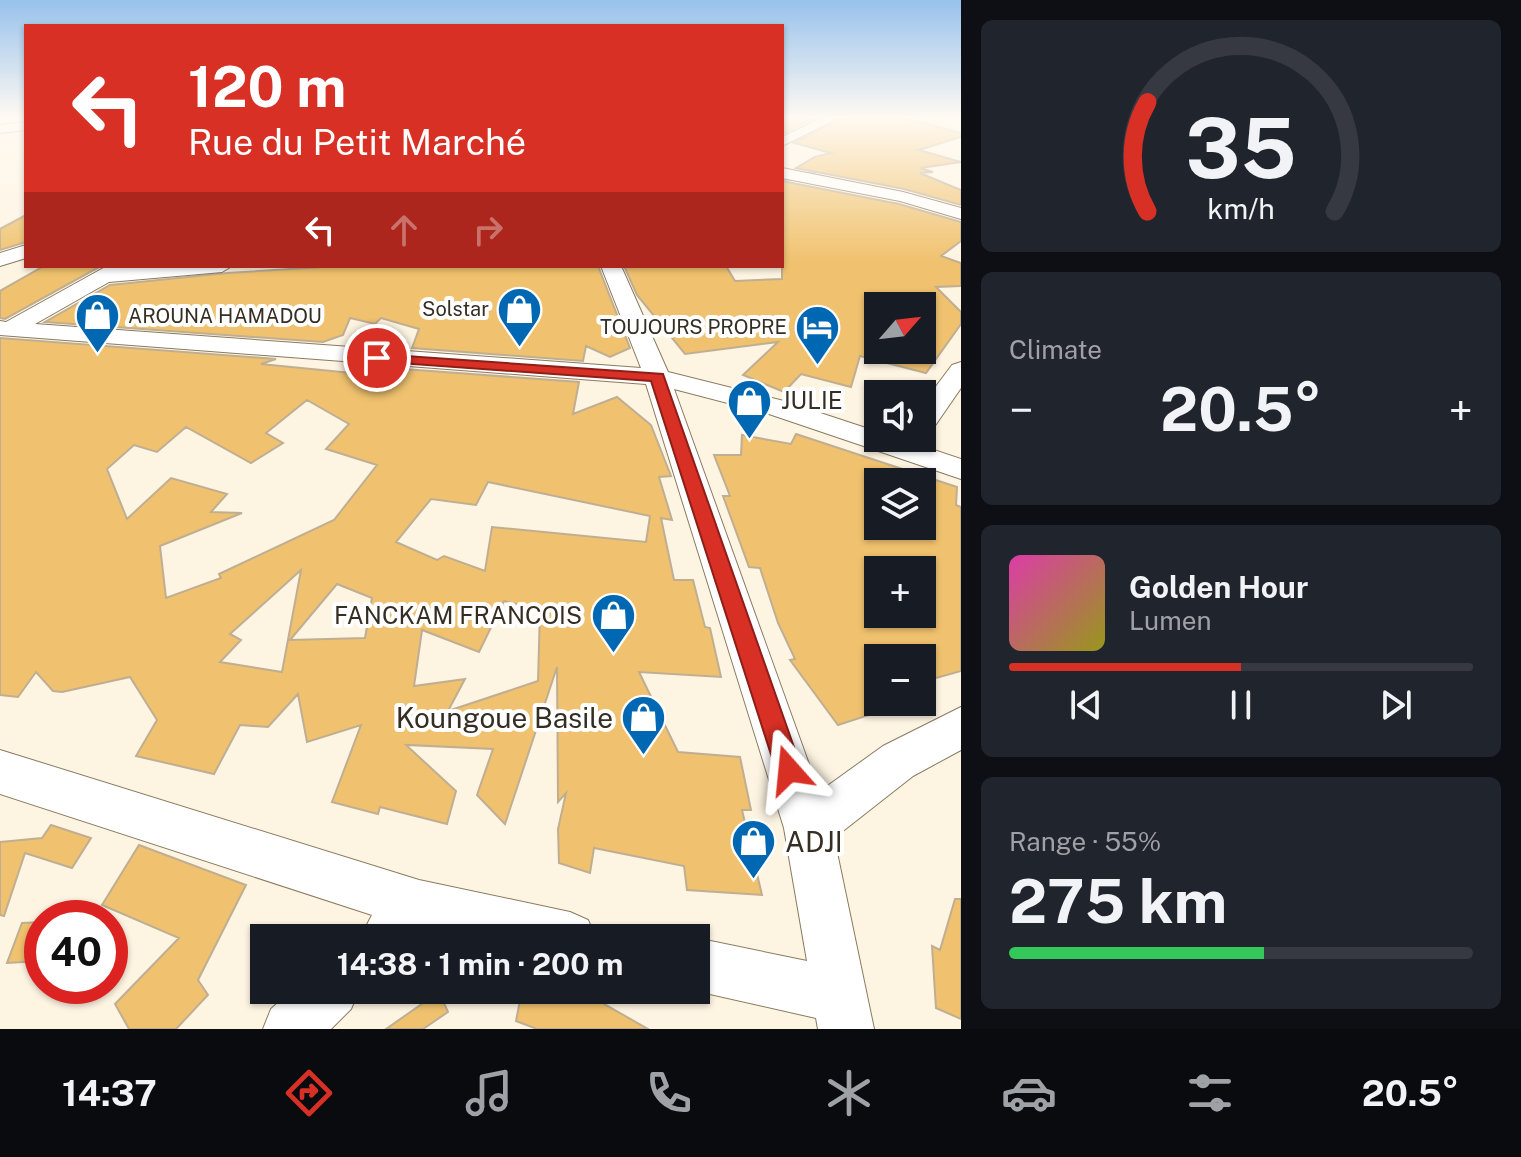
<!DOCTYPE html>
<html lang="en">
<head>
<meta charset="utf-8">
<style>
  :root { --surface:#171b24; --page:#20242c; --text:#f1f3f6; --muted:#9ea1a6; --line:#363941; --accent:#d93025 }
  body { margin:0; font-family:"Public Sans",sans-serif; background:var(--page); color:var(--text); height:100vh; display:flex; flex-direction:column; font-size:30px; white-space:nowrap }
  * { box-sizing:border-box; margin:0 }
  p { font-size:26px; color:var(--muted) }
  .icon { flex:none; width:44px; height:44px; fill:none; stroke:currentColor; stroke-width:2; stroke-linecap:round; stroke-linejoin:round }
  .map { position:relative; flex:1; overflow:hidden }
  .side { display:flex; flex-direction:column; gap:20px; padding:20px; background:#0d0f14; width:560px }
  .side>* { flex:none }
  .top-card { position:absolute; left:24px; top:24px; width:760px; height:244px; border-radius:0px; box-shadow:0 2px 6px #0004; background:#d93025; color:#fff; overflow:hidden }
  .needle { width:52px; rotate:62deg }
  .buttons { position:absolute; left:864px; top:292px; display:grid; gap:16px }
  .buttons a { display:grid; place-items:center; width:72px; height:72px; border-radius:0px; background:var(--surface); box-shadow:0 2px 6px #0004; font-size:40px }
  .speed { position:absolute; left:24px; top:900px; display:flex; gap:16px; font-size:40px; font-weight:700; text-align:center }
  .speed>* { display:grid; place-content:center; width:104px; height:104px; border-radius:50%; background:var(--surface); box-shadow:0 2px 6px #0004; line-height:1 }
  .speed .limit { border:12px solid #d22; background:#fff; color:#111 }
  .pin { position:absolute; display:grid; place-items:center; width:68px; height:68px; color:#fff; margin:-34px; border:4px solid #fff; border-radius:50%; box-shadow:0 2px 8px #0007 }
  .me { position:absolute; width:88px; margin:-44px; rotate:342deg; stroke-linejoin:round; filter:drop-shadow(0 0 6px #0008) }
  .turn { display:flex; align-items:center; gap:28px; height:168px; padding:0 32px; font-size:36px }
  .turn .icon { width:104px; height:104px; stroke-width:2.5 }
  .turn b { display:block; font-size:56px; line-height:68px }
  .lanes { display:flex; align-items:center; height:76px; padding:0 32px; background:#0003; justify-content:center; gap:40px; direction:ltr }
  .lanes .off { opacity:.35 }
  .big { font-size:60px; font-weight:700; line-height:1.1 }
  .side .card { flex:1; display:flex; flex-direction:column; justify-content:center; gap:12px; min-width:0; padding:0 28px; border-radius:12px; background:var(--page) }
  .side .dial { align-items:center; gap:0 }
  .dial svg { height:208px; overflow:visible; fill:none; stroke:var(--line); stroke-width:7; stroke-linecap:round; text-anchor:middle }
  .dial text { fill:var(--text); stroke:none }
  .song { display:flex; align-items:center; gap:24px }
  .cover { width:96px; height:96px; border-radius:12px; background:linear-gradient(135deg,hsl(320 70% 55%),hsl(60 70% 35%)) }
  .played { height:8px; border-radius:4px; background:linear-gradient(90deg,var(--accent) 50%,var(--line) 50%) }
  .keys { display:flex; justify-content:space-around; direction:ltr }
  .heat { display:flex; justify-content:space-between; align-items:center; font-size:44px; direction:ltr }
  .charge { height:12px; border-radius:6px; background:linear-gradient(90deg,#34c759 55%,var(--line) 0) }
  .trip { position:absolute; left:250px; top:924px; width:460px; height:80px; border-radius:0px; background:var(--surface); box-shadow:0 2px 6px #0004; font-weight:700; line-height:80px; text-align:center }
  .tabs { display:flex; height:128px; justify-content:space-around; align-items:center; background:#090b0e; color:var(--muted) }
  .tabs .icon { width:56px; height:56px }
  .tabs .active { color:var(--accent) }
  .tabs b { font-size:36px; color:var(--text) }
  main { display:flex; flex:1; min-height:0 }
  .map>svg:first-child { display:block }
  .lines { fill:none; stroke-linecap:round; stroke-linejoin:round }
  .stream { stroke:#bdd6f1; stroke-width:4 }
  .building { fill:#f0c26f; stroke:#bfae92; stroke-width:2; fill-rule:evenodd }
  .minor-casing { stroke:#8a7b60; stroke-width:2 }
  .minor { fill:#fff; fill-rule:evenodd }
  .route { fill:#d93025; stroke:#8d1f18; stroke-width:2 }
  .labels { text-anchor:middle; stroke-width:8; stroke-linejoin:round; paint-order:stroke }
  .far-poi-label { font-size:20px; fill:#352e23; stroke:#fff; text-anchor:end }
  .poi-label { font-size:24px; fill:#352e23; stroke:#fff; text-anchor:start }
  .near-poi-label { font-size:28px; fill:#352e23; stroke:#fff; text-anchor:end }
</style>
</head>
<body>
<main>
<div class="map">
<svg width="961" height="1029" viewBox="0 0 961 1029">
  <rect width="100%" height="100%" fill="#fef4e2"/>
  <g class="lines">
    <path class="stream" d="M782,182L824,169"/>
  </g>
  <path class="building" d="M782,117H816L782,134Z
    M844,117H901L961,133V137L919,150L961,162L920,168L933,172L920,173L961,190V205L904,189L796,168L815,157L831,153L794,143Z
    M782,181L899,204L961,222V241L941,256L961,263V286L936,287L961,312V324L926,373L860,356L851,387L801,374L784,392L743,375L778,342L685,354L637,295L624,266H726L735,281L782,279ZM878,306H922V350H878Z
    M26,215V242L0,250V229Z
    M44,266H101L5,319L0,318V291Z
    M339,266H598L630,348L610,357L586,346L583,361L412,348L419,329L381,318L375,324L350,318L343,335L323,342L45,322L110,285L227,273Z
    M0,338L276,359L261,364L392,377L402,376L404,369L579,382L573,414L617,397L651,425L671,476L659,477L672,520L661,518L674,580H693L705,627L710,628L721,677L639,672L678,752L740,757L751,810H742L762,895L687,890L684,866L594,848L590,873L559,863L558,829L566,793L558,802L557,667L505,824L477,795L493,749L406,745L456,791L447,824L380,807L378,814L332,802L361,725L307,742L298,694L268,727L240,725L214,774L136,756L157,720L130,677L62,692L53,691L36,672L18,697L0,695ZM307,400L349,424L326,449L377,465L334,520L219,574L221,578L166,598L160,546L242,513L211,512L227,494L171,478L127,519L107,469L134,445L157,452L186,427L251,463L283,443L266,433ZM488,482L650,516L646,542L492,527L485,571L444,556L437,560L396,542L431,499L476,505ZM301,570L282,672L220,662L241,640L230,634ZM337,584L372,598L365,638L290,640ZM504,601L540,610L538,681L448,711L465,679L414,686L422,630L479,652Z
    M796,434L957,487L956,505L961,507V671L922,682V658H878V712L838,725L790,660L795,659L778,623L760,568L749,567L723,496H730L714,455H741L742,435L791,444ZM878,482H922V526H878ZM878,570H922V614H878Z
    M51,825L91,838L72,868L25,853L4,916L0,915V842L42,838Z
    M139,845L246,885L198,980L208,995L176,1029H129L115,1004L179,938L102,905Z
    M955,899H961V1019L936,1008L932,946L940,950Z
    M42,922V961L7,963L22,923Z
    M522,990H568L597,1000L648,1029H537L516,1021Z
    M439,992L448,1012L423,1029H386Z"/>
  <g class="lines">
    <defs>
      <path id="minor" d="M824,117H841L782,146V137Z
        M26,122V130L0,133V125Z
        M782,168L903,192L961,208V219L900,201L782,178Z
        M26,245V258L0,266V253Z
        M107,266H232L222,272L109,282L35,324L641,368L601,266H621L668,372L784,401L878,432V438H898L961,459V479L766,413L674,389L819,792L883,746L961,707V750L913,776L834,838L874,1029H818L816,1018L692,990H696V938L807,961L784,828L646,384L0,335V321L6,322Z
        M961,362V388L932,430L922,433V405L952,365Z
        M0,750L419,880L570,912L588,920L596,938H453L428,932L422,938H360L372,915L0,794Z
        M292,990H359L351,1009L331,1029H263L271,1009Z"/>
    </defs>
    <use href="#minor" class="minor-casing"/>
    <use href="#minor" class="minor"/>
  </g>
  <linearGradient id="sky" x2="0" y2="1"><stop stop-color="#97c2ec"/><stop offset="0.45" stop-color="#fffaf2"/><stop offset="1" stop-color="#fffaf2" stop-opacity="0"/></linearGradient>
  <rect width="961" height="261" fill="url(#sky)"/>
  <path class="route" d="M377,354L663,374L802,770L798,778L789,782L780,778L776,770L651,381L372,361L370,358Z"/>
  <defs>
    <symbol id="shop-pin" viewBox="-11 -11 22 30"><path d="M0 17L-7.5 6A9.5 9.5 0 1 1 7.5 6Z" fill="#0067b3" stroke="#fff"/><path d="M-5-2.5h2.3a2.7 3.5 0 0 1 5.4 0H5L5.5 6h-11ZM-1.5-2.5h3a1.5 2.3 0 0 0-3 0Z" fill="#fff"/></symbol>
    <symbol id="hotel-pin" viewBox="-11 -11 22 30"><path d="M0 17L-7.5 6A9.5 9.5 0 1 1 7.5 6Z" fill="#0067b3" stroke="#fff"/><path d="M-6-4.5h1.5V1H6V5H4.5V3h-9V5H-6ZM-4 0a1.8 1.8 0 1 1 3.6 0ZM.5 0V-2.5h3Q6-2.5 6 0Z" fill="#fff"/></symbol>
  </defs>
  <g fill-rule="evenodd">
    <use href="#shop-pin" x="494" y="284" width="51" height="69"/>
    <use href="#shop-pin" x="72" y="290" width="51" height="69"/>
    <use href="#hotel-pin" x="792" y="302" width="51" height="69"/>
    <use href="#shop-pin" x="724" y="376" width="51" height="69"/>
    <use href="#shop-pin" x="588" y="590" width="51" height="69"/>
    <use href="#shop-pin" x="618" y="692" width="51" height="69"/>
    <use href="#shop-pin" x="728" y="816" width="51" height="69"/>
  </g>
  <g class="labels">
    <g class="far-poi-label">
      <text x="489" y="316">Solstar</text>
      <text x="128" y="323" text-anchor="start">AROUNA HAMADOU</text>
      <text x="787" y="334">TOUJOURS PROPRE</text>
    </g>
    <g class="poi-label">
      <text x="781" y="409">JULIE</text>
      <text x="582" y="624" text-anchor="end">FANCKAM FRANCOIS</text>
    </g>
    <g class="near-poi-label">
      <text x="613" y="728">Koungoue Basile</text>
      <text x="785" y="852" text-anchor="start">ADJI</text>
    </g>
  </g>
</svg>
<div class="buttons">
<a><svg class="needle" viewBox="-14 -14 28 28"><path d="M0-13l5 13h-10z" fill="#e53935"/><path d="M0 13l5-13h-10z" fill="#9ea1a6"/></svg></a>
<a><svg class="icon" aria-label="sound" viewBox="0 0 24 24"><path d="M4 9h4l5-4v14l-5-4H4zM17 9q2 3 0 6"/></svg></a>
<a><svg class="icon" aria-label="layers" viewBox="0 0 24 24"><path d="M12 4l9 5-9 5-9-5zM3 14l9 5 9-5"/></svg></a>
<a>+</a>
<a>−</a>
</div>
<div class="speed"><div class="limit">40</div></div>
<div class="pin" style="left:377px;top:358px;background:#d93025"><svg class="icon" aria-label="arrive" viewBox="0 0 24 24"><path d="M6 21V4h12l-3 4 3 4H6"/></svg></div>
<svg class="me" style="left:789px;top:770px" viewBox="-20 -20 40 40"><path d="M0-17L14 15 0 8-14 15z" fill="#d93025" stroke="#fff" stroke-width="4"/></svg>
<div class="trip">14:38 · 1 min · 200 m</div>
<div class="top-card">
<div class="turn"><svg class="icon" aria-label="left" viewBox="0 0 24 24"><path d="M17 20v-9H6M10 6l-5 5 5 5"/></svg><div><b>120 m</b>Rue du Petit Marché</div></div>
<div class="lanes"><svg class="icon" aria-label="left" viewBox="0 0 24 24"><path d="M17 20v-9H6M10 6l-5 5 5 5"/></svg><svg class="icon off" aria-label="ahead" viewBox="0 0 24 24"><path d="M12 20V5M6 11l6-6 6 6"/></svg><svg class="icon off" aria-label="right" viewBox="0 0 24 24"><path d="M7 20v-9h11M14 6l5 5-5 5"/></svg></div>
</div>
</div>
<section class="side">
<div class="card dial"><svg viewBox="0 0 100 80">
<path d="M14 69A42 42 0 1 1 86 69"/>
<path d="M14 69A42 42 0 0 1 14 27" stroke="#d93025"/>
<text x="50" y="56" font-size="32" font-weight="700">35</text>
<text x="50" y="72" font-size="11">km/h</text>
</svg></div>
<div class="card"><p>Climate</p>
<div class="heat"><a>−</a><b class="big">20.5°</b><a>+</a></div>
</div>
<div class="card">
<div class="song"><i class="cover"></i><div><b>Golden Hour</b><p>Lumen</p></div></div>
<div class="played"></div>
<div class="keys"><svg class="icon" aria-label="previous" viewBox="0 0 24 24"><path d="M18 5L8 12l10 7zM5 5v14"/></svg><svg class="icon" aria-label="pause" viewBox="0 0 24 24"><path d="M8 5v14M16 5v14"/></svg><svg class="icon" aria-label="next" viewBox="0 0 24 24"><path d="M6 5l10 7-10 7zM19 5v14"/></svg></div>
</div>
<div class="card"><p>Range · 55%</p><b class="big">275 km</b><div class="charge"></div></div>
</section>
</main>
<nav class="tabs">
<b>14:37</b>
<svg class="icon active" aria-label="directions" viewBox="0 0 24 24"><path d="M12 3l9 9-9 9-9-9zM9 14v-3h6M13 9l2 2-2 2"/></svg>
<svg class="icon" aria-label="music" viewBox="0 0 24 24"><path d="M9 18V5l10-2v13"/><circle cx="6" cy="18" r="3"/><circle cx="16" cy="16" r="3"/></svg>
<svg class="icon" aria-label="phone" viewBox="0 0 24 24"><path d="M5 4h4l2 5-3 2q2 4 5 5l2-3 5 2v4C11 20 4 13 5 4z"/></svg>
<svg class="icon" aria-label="climate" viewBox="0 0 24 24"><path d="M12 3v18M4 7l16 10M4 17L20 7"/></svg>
<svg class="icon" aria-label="car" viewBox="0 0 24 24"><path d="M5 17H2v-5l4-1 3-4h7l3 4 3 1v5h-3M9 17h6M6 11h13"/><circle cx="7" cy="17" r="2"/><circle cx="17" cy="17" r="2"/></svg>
<svg class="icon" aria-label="filters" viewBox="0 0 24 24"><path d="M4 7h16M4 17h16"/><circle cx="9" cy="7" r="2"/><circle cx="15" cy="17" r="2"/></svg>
<b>20.5°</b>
</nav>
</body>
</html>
